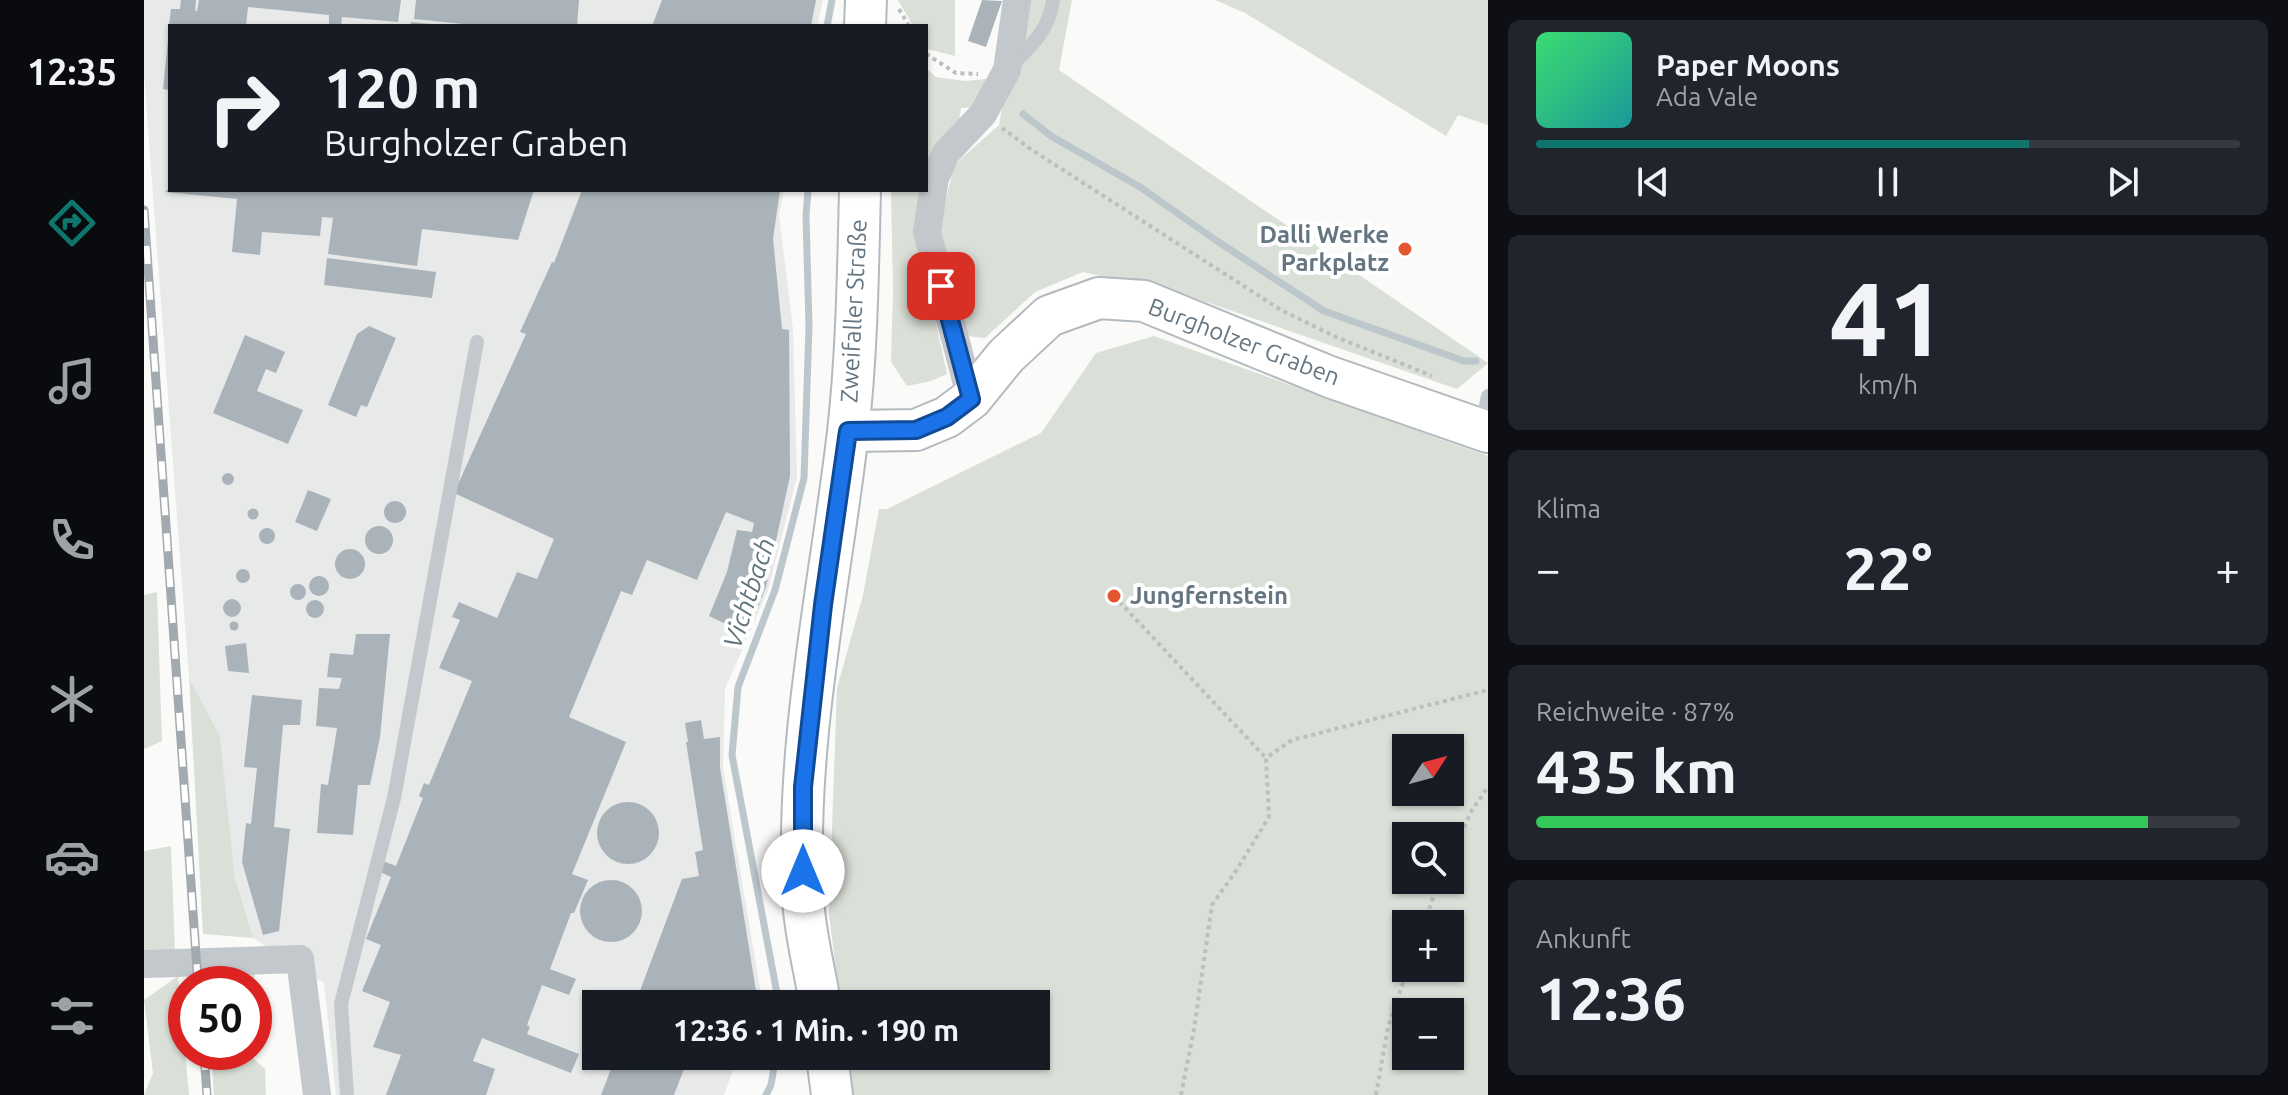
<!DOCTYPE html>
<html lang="de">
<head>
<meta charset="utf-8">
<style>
  :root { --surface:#171b24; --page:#20242c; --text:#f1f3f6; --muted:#9ea1a6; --line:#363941; --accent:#0f766e }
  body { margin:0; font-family:Ubuntu,sans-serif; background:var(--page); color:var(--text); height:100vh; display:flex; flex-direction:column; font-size:30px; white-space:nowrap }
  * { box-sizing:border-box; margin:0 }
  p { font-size:26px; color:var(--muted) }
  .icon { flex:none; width:44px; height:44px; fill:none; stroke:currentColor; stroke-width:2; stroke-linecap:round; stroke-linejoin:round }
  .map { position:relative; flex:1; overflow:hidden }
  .sheet { display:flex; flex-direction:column; gap:20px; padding:20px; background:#0d0f14; width:800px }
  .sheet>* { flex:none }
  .guide { position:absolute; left:24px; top:24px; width:760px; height:168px; border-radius:0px; box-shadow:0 2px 6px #0004; background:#171b24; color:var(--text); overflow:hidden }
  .needle { width:52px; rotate:54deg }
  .buttons { position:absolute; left:1248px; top:734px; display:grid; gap:16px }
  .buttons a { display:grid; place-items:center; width:72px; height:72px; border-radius:0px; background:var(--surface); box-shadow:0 2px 6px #0004; font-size:40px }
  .speed { position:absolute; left:24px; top:966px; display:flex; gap:16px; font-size:40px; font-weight:700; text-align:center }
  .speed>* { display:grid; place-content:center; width:104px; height:104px; border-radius:50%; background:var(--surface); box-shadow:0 2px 6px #0004; line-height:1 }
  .speed .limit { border:12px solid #d22; background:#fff; color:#111 }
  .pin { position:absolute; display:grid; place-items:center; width:68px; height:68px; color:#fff; margin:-34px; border-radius:16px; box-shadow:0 4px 12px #0006 }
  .me { position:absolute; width:88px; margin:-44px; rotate:0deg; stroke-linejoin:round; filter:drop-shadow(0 0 6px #0008) }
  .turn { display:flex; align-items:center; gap:28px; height:168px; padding:0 24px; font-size:36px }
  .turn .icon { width:104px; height:104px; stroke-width:2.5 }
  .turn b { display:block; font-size:56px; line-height:68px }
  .big { font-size:60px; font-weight:700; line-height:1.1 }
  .sheet .card { flex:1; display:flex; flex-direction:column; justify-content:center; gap:12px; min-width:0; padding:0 28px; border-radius:12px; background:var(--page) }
  .sheet .dial { align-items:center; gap:0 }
  .dial b { font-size:104px; line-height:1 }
  .song { display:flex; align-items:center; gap:24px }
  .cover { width:96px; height:96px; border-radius:12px; background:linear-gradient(135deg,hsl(140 70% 55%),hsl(180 70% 35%)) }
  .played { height:8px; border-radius:4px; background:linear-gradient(90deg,var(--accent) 70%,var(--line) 70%) }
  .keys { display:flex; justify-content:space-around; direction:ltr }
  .heat { display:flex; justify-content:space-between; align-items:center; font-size:44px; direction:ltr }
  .charge { height:12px; border-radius:6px; background:linear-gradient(90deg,#34c759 87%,var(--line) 0) }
  .trip { position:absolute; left:438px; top:990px; width:468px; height:80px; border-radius:0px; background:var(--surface); box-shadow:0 2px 6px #0004; font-weight:700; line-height:80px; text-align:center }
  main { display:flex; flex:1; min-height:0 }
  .menu { display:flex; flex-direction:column; width:144px; justify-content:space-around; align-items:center; background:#090b0e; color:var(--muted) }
  .menu .icon { width:56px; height:56px }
  .menu .on { color:var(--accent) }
  .menu b { font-size:36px; color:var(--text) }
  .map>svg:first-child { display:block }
  .built { fill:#e8e9e9 }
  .green { fill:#dadfd7; fill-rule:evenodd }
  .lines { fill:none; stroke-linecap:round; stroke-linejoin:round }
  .stream { stroke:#bbc7cb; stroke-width:7 }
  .building { fill:#aab3b9 }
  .secondary-casing { stroke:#b3babf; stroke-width:44 }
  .path { stroke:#bbbfc2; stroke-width:4; stroke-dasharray:4 4; stroke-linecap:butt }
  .service { stroke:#c3c8cc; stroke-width:14 }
  .minor { stroke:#c3c8cc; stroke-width:28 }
  .secondary { stroke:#fff; stroke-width:40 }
  .rail-casing { stroke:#a2aab0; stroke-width:9 }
  .rail { stroke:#fff; stroke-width:6; stroke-dasharray:18; stroke-linecap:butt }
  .route-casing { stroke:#114b97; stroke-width:20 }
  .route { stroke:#1a73e8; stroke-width:14 }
  .poi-dot { fill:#e4572e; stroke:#fff; stroke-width:3 }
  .labels { text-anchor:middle; stroke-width:8; stroke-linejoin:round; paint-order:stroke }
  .poi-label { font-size:24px; font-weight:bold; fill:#657683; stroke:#fff; text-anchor:end }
  .street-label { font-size:24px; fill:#657683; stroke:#fff }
  .water-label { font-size:26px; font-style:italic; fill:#60757c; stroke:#fff }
</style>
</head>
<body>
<main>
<nav class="menu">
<b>12:35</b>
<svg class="icon on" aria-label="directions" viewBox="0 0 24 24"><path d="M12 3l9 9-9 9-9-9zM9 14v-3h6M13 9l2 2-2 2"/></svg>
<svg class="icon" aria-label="music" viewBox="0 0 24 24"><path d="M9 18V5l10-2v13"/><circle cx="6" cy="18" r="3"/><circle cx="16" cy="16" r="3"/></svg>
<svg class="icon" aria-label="phone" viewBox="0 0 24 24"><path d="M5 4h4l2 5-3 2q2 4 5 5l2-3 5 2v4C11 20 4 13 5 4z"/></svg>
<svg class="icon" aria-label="climate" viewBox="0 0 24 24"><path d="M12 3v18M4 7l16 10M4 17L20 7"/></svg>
<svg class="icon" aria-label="car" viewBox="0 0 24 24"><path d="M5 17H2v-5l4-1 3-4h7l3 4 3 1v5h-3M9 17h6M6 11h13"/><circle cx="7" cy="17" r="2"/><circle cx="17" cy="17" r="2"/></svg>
<svg class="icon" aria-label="filters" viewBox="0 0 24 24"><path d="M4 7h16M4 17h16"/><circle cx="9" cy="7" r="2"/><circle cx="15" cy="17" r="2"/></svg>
</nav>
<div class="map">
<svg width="1344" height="1095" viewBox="0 0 1344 1095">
  <rect width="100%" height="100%" fill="#fafaf8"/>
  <path class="built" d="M0,0H679L673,26H26V190H640L635,215L649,329L653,477L624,590L581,689L579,768L617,994L614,1004H452V1056H594L580,1095H192L180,983L109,938L91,878L76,736L45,678L0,74Z"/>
  <path class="green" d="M754,0H811V56L783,49L782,26H769Z
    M878,0H928L915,70L1344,363L1313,389L1039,294L939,272L891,292L841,338L823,336L795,231L810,165L855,125Z
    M1071,0H1344V125L1314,115L1302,136L1101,13Z
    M782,68L792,77L821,81L853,78L829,107L817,108L815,122L782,172Z
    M747,190H779L773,235L803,374L787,381L763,386L747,362L749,290Z
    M1010,336L1344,456V1095H708L703,1056H892V1004H696L685,913L693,688L719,595L735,509H743L897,433L952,353ZM1262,748H1306V792H1262ZM1262,836H1306V880H1262ZM1262,924H1306V968H1262ZM1262,1012H1306V1056H1262Z
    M13,592L18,741L0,749V595Z
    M45,678L76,736L91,878L109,938L59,934Z
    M27,846L31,954L0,955V851Z
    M61,969L111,973L109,984H62Z
    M34,976L45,1095H0L9,1073L0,1000Z
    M67,1052H102L121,1069L122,1095H70Z"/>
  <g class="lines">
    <path class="stream" d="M683,26L688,0
      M879,114L907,136L996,187L1073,241L1180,311L1320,361H1332
      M635,1004L588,755L594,687L631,590L660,478L665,326L662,216L664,190
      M622,1095L627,1085L632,1056"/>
  </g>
  <path class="building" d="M37,0H52L51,11H53L55,0H257L254,22L198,17L197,26H185V15L104,7L102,26H25L27,9H36Z
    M272,0H435L433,26H340L270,19Z
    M518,0H672L667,26H508Z
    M838,0L858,1L842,47L824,41Z
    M267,22L287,24L286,26H266Z
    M24,40H26V90L19,89Z
    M22,190H390L374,240L278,229L273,266L184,254L189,218L178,217L176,236L118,232L116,255L88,252L93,199L22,192Z
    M438,190H636L629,239L638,329L645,330L646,476L622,587L603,634L565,616L583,572L593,530L608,532L610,523L582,512L553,580L503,560L488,595L477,591L425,717L482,742L428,874L444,880L430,913H427L406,969L432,979L425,995L398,985L383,1025L386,1027L383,1034L435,1054L427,1073L338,1038L329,1061L351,1069L342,1095H242L257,1055L229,1047L246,1002L218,991L237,945L222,939L247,877L232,870L236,860L252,866L279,798L275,796L280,783L285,785L328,681L295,668L316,620L308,617L315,602L353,618L373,572L393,579L410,539L310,493L382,334L376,332L408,262L410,263Z
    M183,258L292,272L288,298L180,285Z
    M225,326L252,338L223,407L217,405L212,417L184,405L213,334Z
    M101,335L141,352L132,373L122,369L113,391L159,410L144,444L69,413Z
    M78 479a6 6 0 1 1 12 0a6 6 0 1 1-12 0Z
    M164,490L187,499L173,531L151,522Z
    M240 512a11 11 0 1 1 22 0a11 11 0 1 1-22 0Z
    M103.5 514a5.5 5.5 0 1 1 11 0a5.5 5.5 0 1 1-11 0Z
    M221 540a14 14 0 1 1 28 0a14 14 0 1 1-28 0Z
    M115 536a8 8 0 1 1 16 0a8 8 0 1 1-16 0Z
    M191 564a15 15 0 1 1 30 0a15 15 0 1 1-30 0Z
    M92 576a7 7 0 1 1 14 0a7 7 0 1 1-14 0Z
    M165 586a10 10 0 1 1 20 0a10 10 0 1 1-20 0Z
    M146 592a8 8 0 1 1 16 0a8 8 0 1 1-16 0Z
    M79 608a9 9 0 1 1 18 0a9 9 0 1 1-18 0Z
    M162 609a9 9 0 1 1 18 0a9 9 0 1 1-18 0Z
    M85.5 626a4.5 4.5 0 1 1 9 0a4.5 4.5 0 1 1-9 0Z
    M212,634H246L236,737L226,785H214L209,835L173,833L177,784L184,785L193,728L172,726L175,688L195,689L198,678L183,677L186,653L209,655Z
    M102,643L105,673L84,671L81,646Z
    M108,695L158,700L156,725H139L130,827L146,829L135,931L119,935L98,862L102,823L107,824L113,768L100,767Z
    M557,720L560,739L576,737V768L612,991L606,1004H491L538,879L555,876L551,852L559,850L542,742H544L541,723Z
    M453 833a31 31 0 1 1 62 0a31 31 0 1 1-62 0Z
    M436 911a31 31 0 1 1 62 0a31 31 0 1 1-62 0Z
    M472,1056H545L530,1095H457Z"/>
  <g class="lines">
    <defs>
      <path id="secondary" d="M721,26L722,0
        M704,431L772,430L803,417L827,399L862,356L905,316L955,298L1000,301L1186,377L1344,432
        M676,1004C671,969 660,932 659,896C651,740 686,586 704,432C713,352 714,271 716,190
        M683,1056L688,1095"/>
    </defs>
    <use href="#secondary" class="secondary-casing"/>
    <path class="path" d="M755,9L765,26
      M782,54L812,73L834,74
      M858,128L888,150L1137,310L1192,337L1288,376
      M970,596L1122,758
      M1306,856L1328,810L1344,787
      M1280,924L1295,880
      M1037,1095L1050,1029L1068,905L1092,871L1125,817L1122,758L1148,740L1344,690
      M1232,1095L1244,1027L1264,968"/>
    <path class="service" d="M868,65C888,45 905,30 909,0
      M1337,429L1344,396
      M203,1095L197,1004L250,798L333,342"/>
    <path class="minor" d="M827,399L783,232L791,178L802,153L839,114L863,70L873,0
      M0,964L156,959L173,1095"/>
    <use href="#secondary" class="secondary"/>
    <defs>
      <path id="rail" d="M0,210L54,984
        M60,1052L63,1095"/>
    </defs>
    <use href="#rail" class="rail-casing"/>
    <use href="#rail" class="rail"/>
  </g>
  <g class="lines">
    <defs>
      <path id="route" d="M659,871V787L679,605L704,431L772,430L803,417L827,399L797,286"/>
    </defs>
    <use href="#route" class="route-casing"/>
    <use href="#route" class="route"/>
  </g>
  <g class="poi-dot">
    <circle cx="1261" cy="249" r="8"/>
    <circle cx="970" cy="596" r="8"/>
  </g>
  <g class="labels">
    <g class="poi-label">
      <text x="1245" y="243">Dalli Werke<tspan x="1245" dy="28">Parkplatz</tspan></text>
      <text x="986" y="604" text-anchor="start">Jungfernstein</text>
    </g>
    <g class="street-label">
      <text transform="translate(710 311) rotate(-87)" y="8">Zweifaller Straße</text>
      <text transform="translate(1100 342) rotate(21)" y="8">Burgholzer Graben</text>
    </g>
    <g class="water-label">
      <text transform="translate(605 593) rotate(-72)" y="9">Vichtbach</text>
    </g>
  </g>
</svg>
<div class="buttons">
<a><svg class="needle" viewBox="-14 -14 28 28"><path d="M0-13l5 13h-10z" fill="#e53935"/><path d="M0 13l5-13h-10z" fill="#9ea1a6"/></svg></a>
<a><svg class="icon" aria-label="search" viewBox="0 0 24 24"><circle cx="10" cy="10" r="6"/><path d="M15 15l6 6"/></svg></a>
<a>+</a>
<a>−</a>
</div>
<div class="speed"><div class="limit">50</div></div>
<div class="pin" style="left:797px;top:286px;background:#d93025"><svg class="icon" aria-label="arrive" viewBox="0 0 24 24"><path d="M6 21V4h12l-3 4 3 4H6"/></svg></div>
<svg class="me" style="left:659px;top:871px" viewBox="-20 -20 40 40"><circle r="19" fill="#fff"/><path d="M0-13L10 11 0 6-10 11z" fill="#1a73e8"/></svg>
<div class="trip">12:36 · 1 Min. · 190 m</div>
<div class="guide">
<div class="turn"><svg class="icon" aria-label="right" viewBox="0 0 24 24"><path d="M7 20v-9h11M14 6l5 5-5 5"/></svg><div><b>120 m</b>Burgholzer Graben</div></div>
</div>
</div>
<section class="sheet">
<div class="card">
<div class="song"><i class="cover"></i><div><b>Paper Moons</b><p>Ada Vale</p></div></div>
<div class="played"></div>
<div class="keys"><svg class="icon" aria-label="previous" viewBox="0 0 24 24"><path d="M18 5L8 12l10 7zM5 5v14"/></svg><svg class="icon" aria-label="pause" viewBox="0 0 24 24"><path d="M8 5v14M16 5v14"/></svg><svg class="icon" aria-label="next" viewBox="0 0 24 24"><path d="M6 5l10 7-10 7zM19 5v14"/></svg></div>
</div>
<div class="card dial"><b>41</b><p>km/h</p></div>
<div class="card"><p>Klima</p>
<div class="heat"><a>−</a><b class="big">22°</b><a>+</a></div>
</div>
<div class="card"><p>Reichweite · 87%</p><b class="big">435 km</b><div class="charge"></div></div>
<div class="card"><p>Ankunft</p><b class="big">12:36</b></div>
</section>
</main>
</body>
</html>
